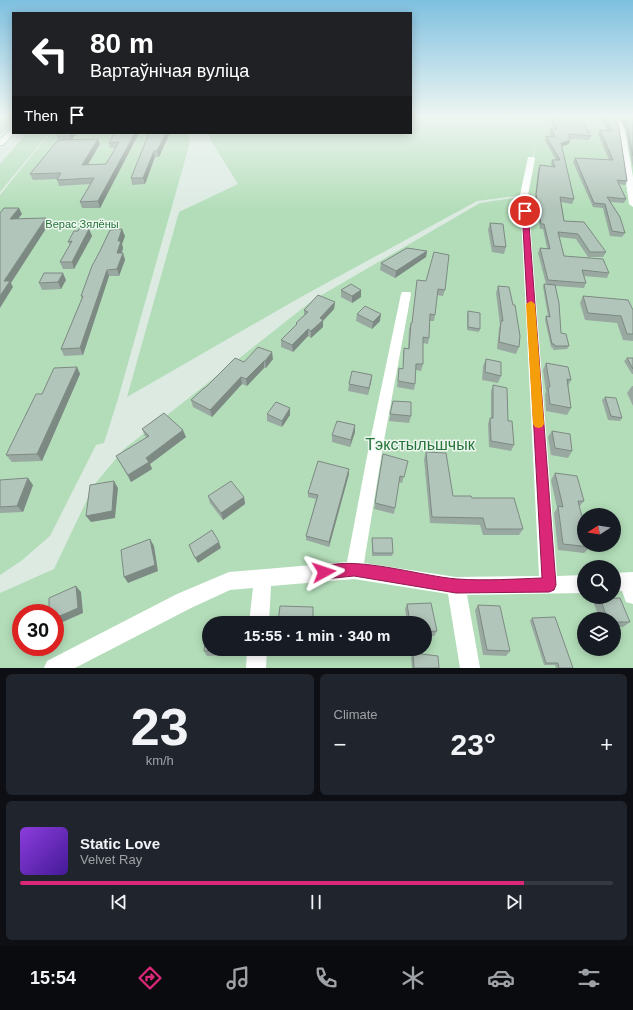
<!DOCTYPE html>
<html lang="en">
<head>
<meta charset="utf-8">
<style>
  :root { --surface:#171b24; --page:#20242c; --text:#f1f3f6; --muted:#9ea1a6; --line:#363941; --accent:#db2777 }
  body { margin:0; font-family:Arial,sans-serif; background:var(--page); color:var(--text); height:100vh; display:flex; flex-direction:column; font-size:15px; white-space:nowrap }
  * { box-sizing:border-box; margin:0 }
  p { font-size:13px; color:var(--muted) }
  .icon { flex:none; width:22px; height:22px; fill:none; stroke:currentColor; stroke-width:2; stroke-linecap:round; stroke-linejoin:round }
  .map { position:relative; height:668px; overflow:hidden }
  .drawer { display:flex; flex-direction:column; gap:6px; padding:6px; background:#0d0f14; flex:1 }
  .drawer>* { flex:none }
  .guide { position:absolute; left:12px; top:12px; width:400px; height:122px; border-radius:0px; box-shadow:0 2px 10px #0003; background:#202124; color:#fff; overflow:hidden }
  .needle { width:26px; rotate:258deg }
  .tools { position:absolute; left:577px; top:508px; display:grid; gap:8px }
  .tools a { display:grid; place-items:center; width:44px; height:44px; border-radius:50%; background:var(--surface); box-shadow:0 2px 10px #0003; font-size:20px }
  .speed { position:absolute; left:12px; top:604px; display:flex; gap:8px; font-size:20px; font-weight:700; text-align:center }
  .speed>* { display:grid; place-content:center; width:52px; height:52px; border-radius:50%; background:var(--surface); box-shadow:0 2px 10px #0003; line-height:1 }
  .speed .limit { border:6px solid #d22; background:#fff; color:#111 }
  .pin { position:absolute; display:grid; place-items:center; width:34px; height:34px; color:#fff; margin:-17px; border:2px solid #fff; border-radius:50%; box-shadow:0 1px 4px #0007 }
  .me { position:absolute; width:44px; margin:-22px; rotate:85deg; stroke-linejoin:round; filter:drop-shadow(0 0 3px #0008) }
  .turn { display:flex; align-items:center; gap:14px; height:84px; padding:0 12px; font-size:18px }
  .turn .icon { width:52px; height:52px; stroke-width:2.5 }
  .turn b { display:block; font-size:28px; line-height:34px }
  .then { display:flex; align-items:center; height:38px; padding:0 12px; background:#0003; gap:8px; font-size:15px }
  .big { font-size:30px; font-weight:700; line-height:1.1 }
  .drawer .card { flex:1; display:flex; flex-direction:column; justify-content:center; gap:6px; min-width:0; padding:0 14px; border-radius:6px; background:var(--page) }
  .drawer .dial { align-items:center; gap:0 }
  .dial b { font-size:52px; line-height:1 }
  .song { display:flex; align-items:center; gap:12px }
  .cover { width:48px; height:48px; border-radius:6px; background:linear-gradient(135deg,hsl(270 70% 55%),hsl(260 70% 35%)) }
  .played { height:4px; border-radius:2px; background:linear-gradient(90deg,var(--accent) 85%,var(--line) 85%) }
  .keys { display:flex; justify-content:space-around; direction:ltr }
  .heat { display:flex; justify-content:space-between; align-items:center; font-size:22px; direction:ltr }
  .drawer .tiles { flex:1; display:grid; gap:6px; grid-template-columns:1fr 1fr }
  .card:last-child { grid-column:span 2 }
  .trip { position:absolute; left:202px; top:616px; width:230px; height:40px; border-radius:20px; background:var(--surface); box-shadow:0 2px 10px #0003; font-weight:700; line-height:40px; text-align:center }
  .menu { display:flex; height:64px; justify-content:space-around; align-items:center; background:#090b0e; color:var(--muted) }
  .menu .icon { width:28px; height:28px }
  .menu .on { color:var(--accent) }
  .menu b { font-size:18px; color:var(--text) }
  .map>svg:first-child { display:block }
  .green { fill:#b3ddb9; fill-rule:evenodd }
  .lines { fill:none; stroke-linecap:round; stroke-linejoin:round }
  .secondary-casing { stroke:#afcbbd; stroke-width:2 }
  .street { fill:#fff; fill-rule:evenodd }
  .secondary { fill:#fff; fill-rule:evenodd }
  .wall { fill:#99a9a1 }
  .shaded-wall { fill:#7d8a83 }
  .building { fill:#b2c5bb; stroke:#7d8a83 }
  .route { fill:#db2777; stroke:#8e194d }
  .slow { fill:#f59e0b }
  .labels { text-anchor:middle; stroke-width:3; stroke-linejoin:round; paint-order:stroke }
  .far-park-label { font-size:11px; fill:#257338; stroke:#edf7f0 }
  .near-park-label { font-size:16px; fill:#257338; stroke:#edf7f0 }
</style>
</head>
<body>
<div class="map">
<svg width="633" height="668" viewBox="0 0 633 668">
  <rect width="100%" height="100%" fill="#dceae2"/>
  <path class="green" d="M0,116H13V123L0,135Z
    M411,116H547L545,119L549,116H633V668H0V593L54,569L94,485L124,449L313,300L480,203L527,196L536,142L524,195L477,201L301,297L127,397L179,212L238,184L210,139L209,133H411ZM584,515H614V545H584ZM584,567H614V597H584ZM21,613H55V647H21ZM584,619H614V649H584ZM209,623H425V649H209Z
    M27,133H49L0,192V164Z
    M50,133H189L190,142L118,399L104,443L96,445L50,536L21,561L0,575V195Z"/>
  <g class="lines">
    <defs>
      <path id="secondary" d="M13,128L14,133L3,145H0V139Z"/>
    </defs>
    <use href="#secondary" class="secondary-casing"/>
    <path class="street" d="M610,116H616L623,125L625,131L633,177V207L629,204L619,131L617,125Z
      M528,157H534L535,159L528,195L557,576L584,575V593L467,595L480,668H460L448,594L354,579L271,586L269,623H249L253,588L230,590L191,608L75,668H44L47,661L177,594L229,572L347,562L369,446L401,294L402,292H410L411,294L383,446L364,563L456,577L539,576L520,195Z
      M633,572V604L626,602L622,591H614V573Z
      M247,649H267L266,668H246Z"/>
    <use href="#secondary" class="secondary"/>
  </g>
  <path class="wall" d="M557,116H579L591,136L589,140L570,139V140L569,144L562,146L574,199L572,204L561,202L564,221L606,252L603,257H588L576,239L559,237L564,256L609,273L607,278L584,276L586,283L584,288L556,286L561,333L569,346L567,349L553,350V348L551,347L545,320L546,316H548L543,287L544,284H546L538,253L540,248H547L543,229H540L535,199L538,169L540,165L552,167L551,164L552,160H556L545,140L546,136H551L549,133L551,128L554,129L551,123L552,119H558L556,117Z
    M597,116H612L627,181L625,185L619,184L626,199L624,203L610,202L625,233L622,237L610,236L603,208L593,207L573,162L575,158L609,160L598,134L600,130H607Z
    M622,116L633,117V168L626,131L620,119Z
    M77,133L72,139L100,144L88,164H106L115,148H110L109,143L114,133H139L100,208H82L80,202L90,184L59,186L57,179L33,180L30,174L58,140L57,136Z
    M149,133H168L169,135L159,157H155L145,184L132,185L131,178Z
    M490,223L506,247L504,254L492,252L488,230Z
    M89,229L92,236L74,269H63L60,262L70,245L68,242L78,231Z
    M125,236L122,244L123,248L122,253H123L125,260L119,276H109L83,355L64,356L61,349L82,298L81,296Z
    M427,251L426,257L395,278L380,270L381,263Z
    M66,280L61,289L42,290L39,283Z
    M417,280L445,290L443,296L437,295L435,315L434,321H430L429,338L428,344L423,343V364L421,371L416,370L415,384L414,390L397,387L399,368L403,369V355L404,348L408,349L409,329L411,323H412Z
    M498,286L519,347L516,354L497,349L499,328L500,325L496,293Z
    M341,290L361,297L352,303L341,297Z
    M583,296L633,310V341L623,340L617,323L585,320L580,303Z
    M335,302L334,309L323,321V327L311,338L308,336L293,352L281,347V340L296,325V323L304,315V310Z
    M468,311L480,329L479,332L467,330V315Z
    M357,314L380,321L372,329L356,321Z
    M627,358H633V374H632L624,361Z
    M273,359L266,368H264L247,386L242,384L212,417L193,407L191,400L205,388L244,362Z
    M486,359L501,376L498,383L482,380L483,366Z
    M546,363L571,380L568,386L571,408L567,415L546,411L545,394L546,392L543,370Z
    M77,367L80,374L42,461L12,462L6,455L42,394Z
    M372,375L371,382L368,395L348,391L349,384Z
    M493,385L508,421L514,445L511,451L489,447L488,424L490,418H491V391Z
    M632,386H633V406L627,393Z
    M605,397L622,418L620,421L608,420L602,400Z
    M393,401L411,416L409,423L389,421Z
    M290,408V415L282,427L267,421V414Z
    M355,425V432L350,447L332,442V435Z
    M142,429L186,437L150,464L152,469L131,482L120,463L116,456L147,438L145,436Z
    M552,431L572,451L568,458L551,455L548,437Z
    M426,452L453,496L472,498L523,529L519,535H483L480,525L430,523L424,459Z
    M382,460L408,461L402,483L399,482L394,514L374,509Z
    M555,473L584,501L579,507L590,547L584,553L558,550L554,513L557,508L551,480Z
    M349,474L329,547L306,540V536L316,499L308,497V493Z
    M0,480L33,485L23,512L0,513Z
    M208,496L244,497L245,504L223,520L210,503Z
    M372,538L393,553L392,556H372Z
    M600,599L630,622L623,627H614V619H600L594,604Z
    M407,604L437,631L434,636L425,637V623H407L405,609Z
    M478,605L510,651L506,656L483,655L475,610Z
    M532,618L573,668H556L555,665H544L530,621Z
    M209,649H235V655L207,656L204,651Z
    M321,649H338V656H321Z
    M413,653L439,668H412L411,658Z"/>
  <path class="shaded-wall" d="M72,133H77L71,141L70,136Z
    M135,133H139L100,208L98,201Z
    M166,133H168L169,135L159,157L157,151Z
    M98,139L100,144L84,171L82,165Z
    M570,140L569,144L560,147L561,143Z
    M154,151L155,157L145,184L143,178Z
    M19,208L22,214L13,225L10,219Z
    M46,218L49,224L11,283L13,287L0,308V296L4,281Z
    M89,229L92,236L74,269L72,262Z
    M122,229L125,236L122,244L123,248L119,260L117,253L118,241Z
    M427,251L426,257L395,278L396,271Z
    M123,253L125,260L119,276L117,269Z
    M107,270L109,276L83,355L80,348Z
    M63,273L66,280L61,289L58,282Z
    M361,290V297L352,303V296Z
    M335,302L334,309L323,321V327L311,338V331L320,318Z
    M381,314L380,321L372,329L373,322Z
    M308,329V336L293,352L292,345Z
    M272,352L273,359L266,368L265,361Z
    M264,361V368L247,386L246,379Z
    M77,367L80,374L42,461L37,454Z
    M372,375L371,382L368,395L369,388Z
    M241,377L242,384L212,417L210,410Z
    M290,408V415L282,427V421Z
    M355,425V432L350,447L351,440Z
    M183,430L186,437L150,464L152,469L131,482L128,475L146,458Z
    M349,469V474L329,547V542Z
    M28,478L33,485L23,512L17,506Z
    M114,481L118,488L115,518L91,522L86,516Z
    M244,497L245,504L223,520L221,513Z
    M150,539L154,546L158,571L128,583L124,577Z
    M219,542L221,548L198,563L195,558Z
    M76,586L81,592L83,613L56,625H55V618Z
    M233,649H235V655L233,650Z"/>
  <path class="building" d="M559,116H579L591,136L568,134L570,140L561,143L574,199L560,197L564,221L584,222L606,252H590L578,234L558,232L564,256L603,259L609,273L582,270L586,283L548,280L540,248L550,249L544,224H541L536,194L540,165L555,167L552,160H560L546,136L555,137L551,128L557,129L552,119L562,120Z
    M601,116H612L617,122L619,128L627,181L617,180L626,199L607,197L620,217L625,233L612,231L605,204L594,203L575,158L613,160L600,130L612,131Z
    M622,116L633,117V156L628,128Z
    M59,133H72L70,136H57Z
    M114,133H135L98,201L80,202L94,178L57,180L61,173L30,174L58,140L98,139L82,165L106,164L119,142L109,143Z
    M149,133H166L157,151H154L143,178H131Z
    M4,208H19L10,219L46,218L4,281H10L0,296V213Z
    M490,223L503,224L506,247L494,246Z
    M81,225L89,229L72,262H60L72,241L68,242L74,231H78Z
    M122,229L118,241H121L117,253H123L117,269L107,270L80,348L61,349L83,296H81L92,266L99,253L110,230Z
    M407,248L427,251L396,271L381,263Z
    M434,252L449,255L445,290L438,289L435,315L430,314L429,338L423,337V364H416L415,384L398,381L399,368L403,369L404,348L409,349L411,323H412L417,280L426,281Z
    M44,273H63L58,282L39,283Z
    M351,284L361,290L352,296L341,290Z
    M544,284L555,285L559,303L561,333L566,334L569,346H555L554,344H552L546,316L550,317Z
    M498,286L509,287L513,305H515L520,336L519,347L499,342L501,321H503Z
    M318,295L335,302L320,318L323,320L311,331L308,329L292,345L281,340L297,324L296,323L308,312L304,310Z
    M583,296L628,300L633,310V334H627L621,316L588,313Z
    M365,306L381,314L373,322L357,314Z
    M468,311L480,313V329L468,327Z
    M258,347L272,352L265,361H264L246,379L241,377L210,410L191,400L204,388H205L235,358L244,362Z
    M627,358H633V369Z
    M486,359L501,362V376L485,372Z
    M546,363L568,367L571,380L567,379L571,408L550,404L548,387H550Z
    M77,367L37,454L6,455L36,394H42L54,368Z
    M352,371L372,375L369,388L349,384Z
    M493,385L507,388L508,421H512L514,445L491,441L490,418H493Z
    M605,397L616,398L622,418L611,416Z
    M393,401L411,402V416L390,414Z
    M276,402L290,408L282,421L267,414Z
    M164,413L183,430L146,458L149,462L128,475L116,456L149,436L142,429Z
    M337,421L355,425L351,440L332,435Z
    M552,431L570,434L572,451L555,448Z
    M426,452L446,453L453,496H471L472,498H514L523,529H486L483,518L432,517Z
    M383,454L408,461L404,477L400,476L395,508L375,503Z
    M318,461L349,469L329,542L306,536L318,495L308,493Z
    M555,473L577,476L584,501H578L584,525V545H589L590,547L563,544L558,506L563,507Z
    M28,478L17,506L0,507V480Z
    M114,481L112,511L86,516L90,485Z
    M231,481L244,497L221,513L208,496Z
    M212,530L219,542L195,558L189,545Z
    M372,538H392L393,553H373Z
    M150,539L155,565L124,577L121,550Z
    M76,586L78,608L55,618V613H49V598Z
    M620,598L630,622H614V619H608L600,599Z
    M431,603L437,631L425,632V623H410L407,604Z
    M478,605L500,606L510,651L487,650Z
    M280,606L313,607V623H278Z
    M555,617L573,668H559L558,663H546L532,618Z
    M207,628H209V649H233V650L204,651Z
    M321,649H338V652H321Z
    M413,653L438,656L439,668H414Z"/>
  <linearGradient id="sky" x2="0" y2="1"><stop stop-color="#7ec0e0"/><stop offset="0.56" stop-color="#eff6f2"/><stop offset="1" stop-color="#eff6f2" stop-opacity="0"/></linearGradient>
  <rect width="633" height="209" fill="url(#sky)"/>
  <path class="route" d="M522,209L528,211L556,585L554,590L549,592L456,593L354,576L324,579L319,577L317,572L319,568C352,554 419,576 457,579C485,581 514,579 542,578Z"/>
  <path class="slow" d="M531,301L535,304L544,424L542,427L539,428L535,427L533,424L526,304Z"/>
  <g class="labels">
    <g class="far-park-label">
      <text x="82" y="228">Верас Зялёны</text>
    </g>
    <g class="near-park-label">
      <text x="420" y="450">Тэкстыльшчык</text>
    </g>
  </g>
</svg>
<div class="tools">
<a><svg class="needle" viewBox="-14 -14 28 28"><path d="M0-13l5 13h-10z" fill="#e53935"/><path d="M0 13l5-13h-10z" fill="#9ea1a6"/></svg></a>
<a><svg class="icon" aria-label="search" viewBox="0 0 24 24"><circle cx="10" cy="10" r="6"/><path d="M15 15l6 6"/></svg></a>
<a><svg class="icon" aria-label="layers" viewBox="0 0 24 24"><path d="M12 4l9 5-9 5-9-5zM3 14l9 5 9-5"/></svg></a>
</div>
<div class="speed"><div class="limit">30</div></div>
<div class="pin" style="left:525px;top:211px;background:#d93025"><svg class="icon" aria-label="arrive" viewBox="0 0 24 24"><path d="M6 21V4h12l-3 4 3 4H6"/></svg></div>
<svg class="me" style="left:324px;top:572px" viewBox="-20 -20 40 40"><path d="M0-17L14 15 0 8-14 15z" fill="#db2777" stroke="#fff" stroke-width="4"/></svg>
<div class="trip">15:55 · 1 min · 340 m</div>
<div class="guide">
<div class="turn"><svg class="icon" aria-label="left" viewBox="0 0 24 24"><path d="M17 20v-9H6M10 6l-5 5 5 5"/></svg><div><b>80 m</b>Вартаўнічая вуліца</div></div>
<div class="then">Then<svg class="icon" aria-label="arrive" viewBox="0 0 24 24"><path d="M6 21V4h12l-3 4 3 4H6"/></svg></div>
</div>
</div>
<section class="drawer">
<div class="tiles">
<div class="card dial"><b>23</b><p>km/h</p></div>
<div class="card"><p>Climate</p>
<div class="heat"><a>−</a><b class="big">23°</b><a>+</a></div>
</div>
<div class="card">
<div class="song"><i class="cover"></i><div><b>Static Love</b><p>Velvet Ray</p></div></div>
<div class="played"></div>
<div class="keys"><svg class="icon" aria-label="previous" viewBox="0 0 24 24"><path d="M18 5L8 12l10 7zM5 5v14"/></svg><svg class="icon" aria-label="pause" viewBox="0 0 24 24"><path d="M8 5v14M16 5v14"/></svg><svg class="icon" aria-label="next" viewBox="0 0 24 24"><path d="M6 5l10 7-10 7zM19 5v14"/></svg></div>
</div>
</div>
</section>
<nav class="menu">
<b>15:54</b>
<svg class="icon on" aria-label="directions" viewBox="0 0 24 24"><path d="M12 3l9 9-9 9-9-9zM9 14v-3h6M13 9l2 2-2 2"/></svg>
<svg class="icon" aria-label="music" viewBox="0 0 24 24"><path d="M9 18V5l10-2v13"/><circle cx="6" cy="18" r="3"/><circle cx="16" cy="16" r="3"/></svg>
<svg class="icon" aria-label="phone" viewBox="0 0 24 24"><path d="M5 4h4l2 5-3 2q2 4 5 5l2-3 5 2v4C11 20 4 13 5 4z"/></svg>
<svg class="icon" aria-label="climate" viewBox="0 0 24 24"><path d="M12 3v18M4 7l16 10M4 17L20 7"/></svg>
<svg class="icon" aria-label="car" viewBox="0 0 24 24"><path d="M5 17H2v-5l4-1 3-4h7l3 4 3 1v5h-3M9 17h6M6 11h13"/><circle cx="7" cy="17" r="2"/><circle cx="17" cy="17" r="2"/></svg>
<svg class="icon" aria-label="filters" viewBox="0 0 24 24"><path d="M4 7h16M4 17h16"/><circle cx="9" cy="7" r="2"/><circle cx="15" cy="17" r="2"/></svg>
</nav>
</body>
</html>
